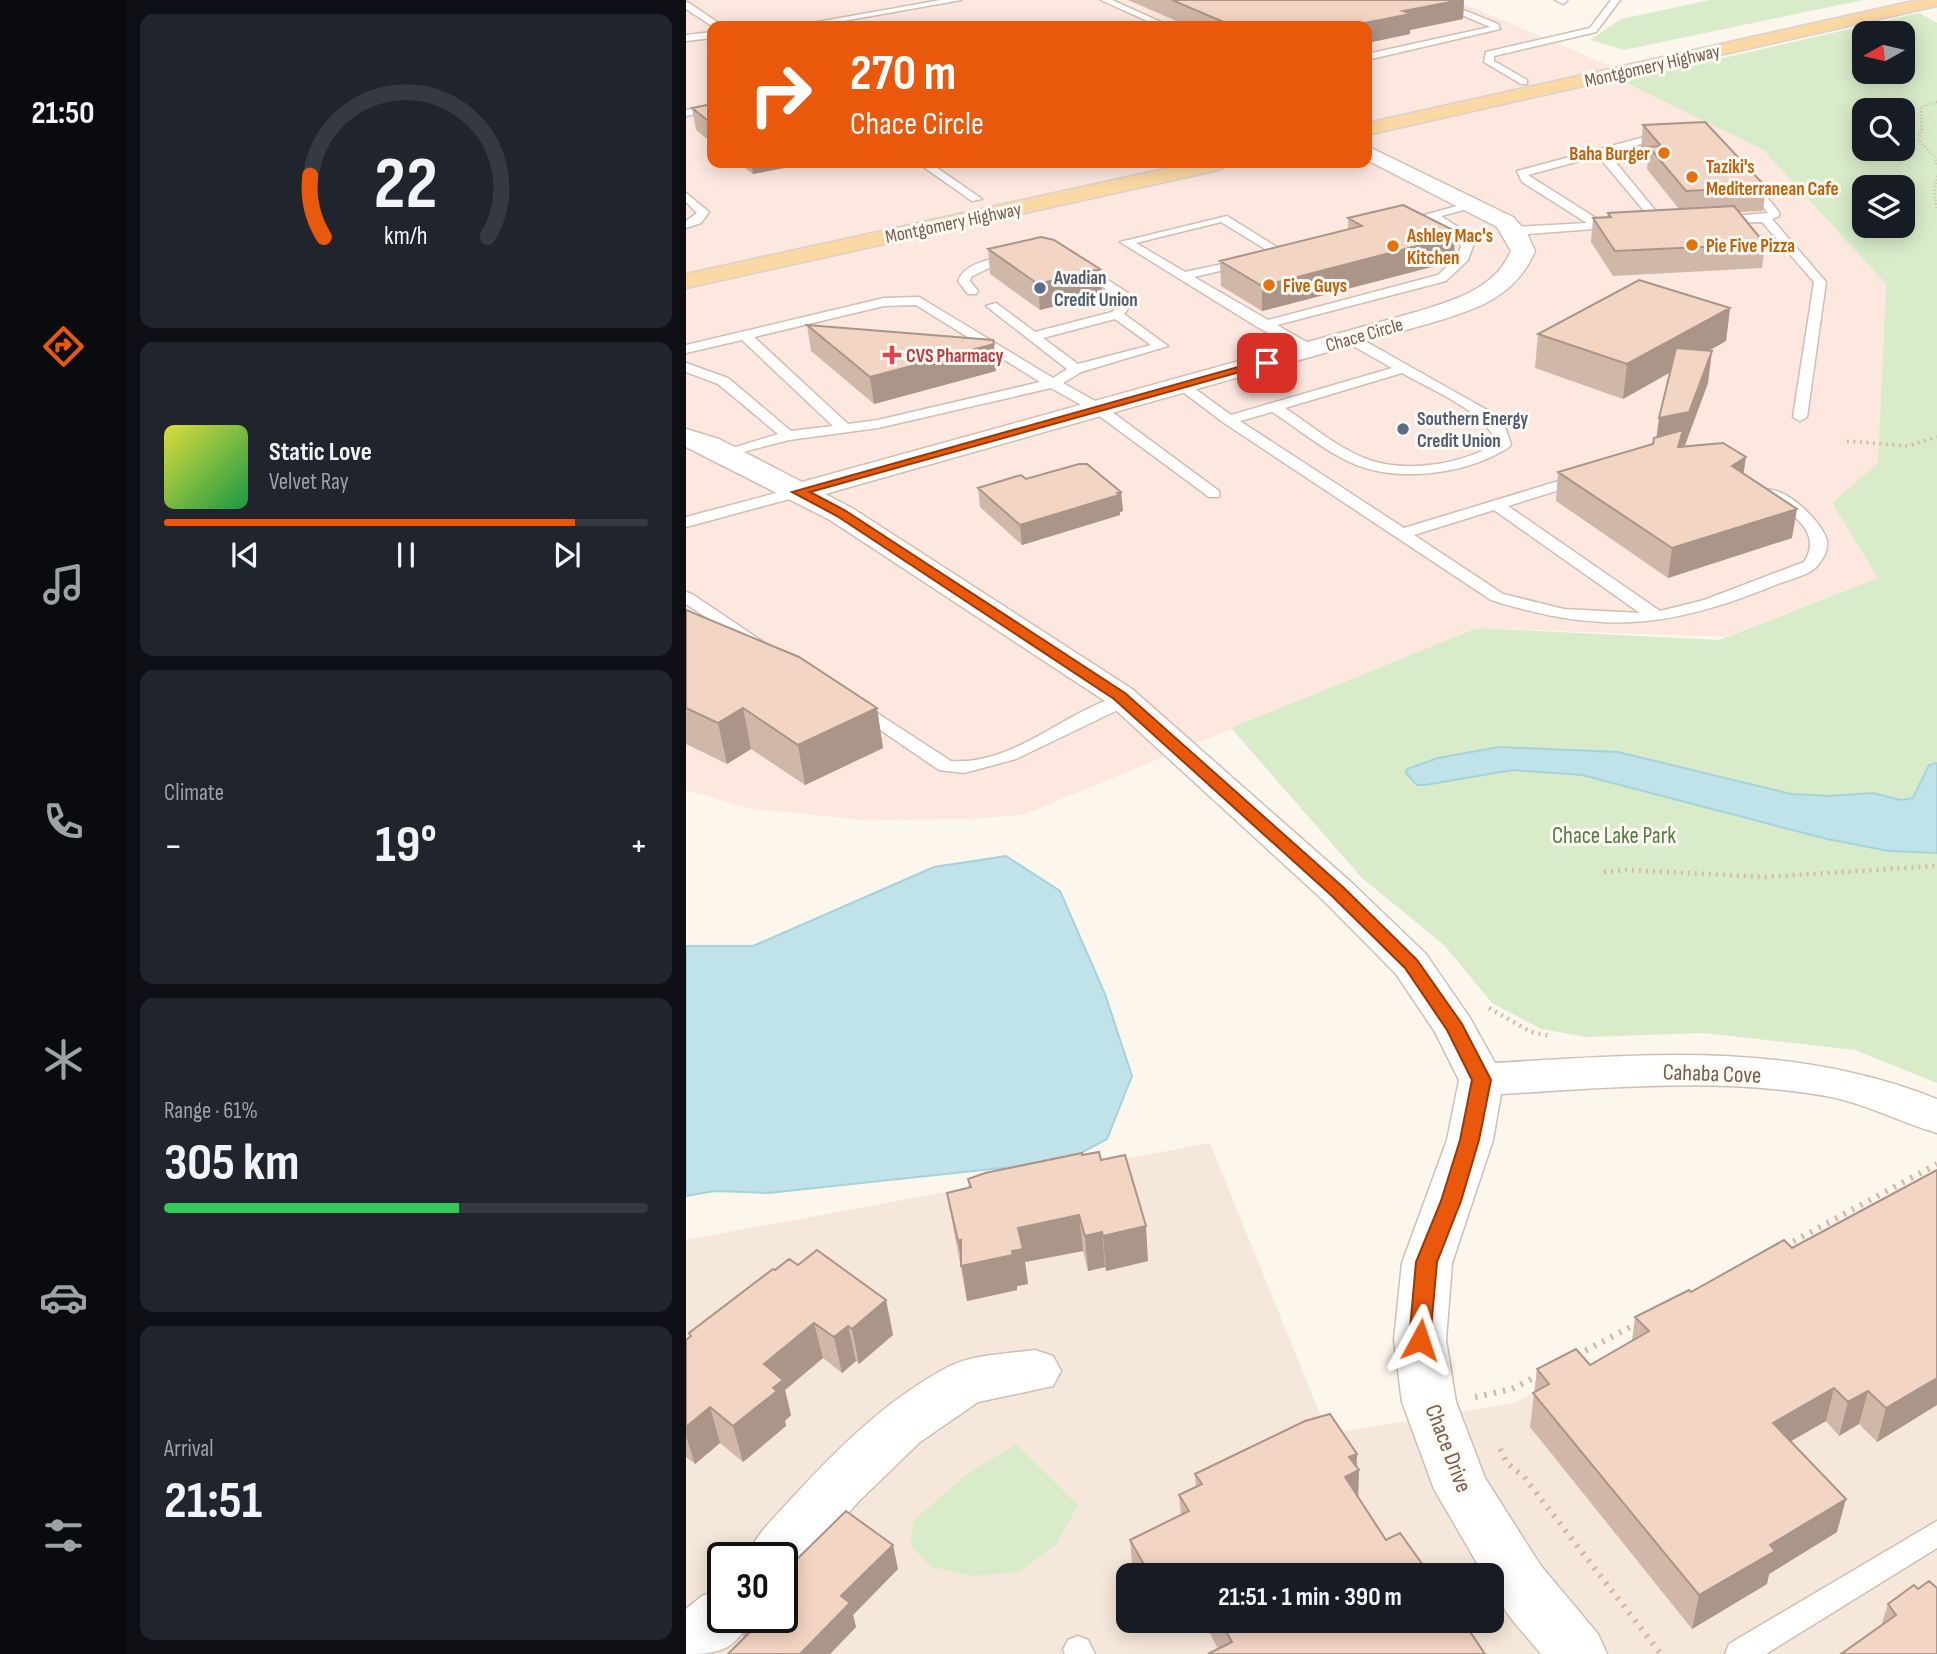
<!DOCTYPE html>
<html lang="en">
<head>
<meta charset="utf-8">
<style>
  :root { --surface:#171b24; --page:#20242c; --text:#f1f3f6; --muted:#9ea1a6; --line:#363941; --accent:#ea580c }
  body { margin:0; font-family:"Sofia Sans Condensed",sans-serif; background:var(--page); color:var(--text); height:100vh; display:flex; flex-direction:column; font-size:26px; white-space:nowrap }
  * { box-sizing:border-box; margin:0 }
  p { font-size:23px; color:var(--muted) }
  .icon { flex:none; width:38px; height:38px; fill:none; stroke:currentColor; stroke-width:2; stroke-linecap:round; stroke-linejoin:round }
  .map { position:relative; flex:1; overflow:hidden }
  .side { display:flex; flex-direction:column; gap:14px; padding:14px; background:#0d0f14; width:560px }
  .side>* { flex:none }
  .banner { position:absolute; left:21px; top:21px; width:665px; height:147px; border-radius:14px; box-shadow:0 4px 18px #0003; background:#ea580c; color:#fff; overflow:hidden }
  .needle { width:46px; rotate:262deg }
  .tools { position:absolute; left:1166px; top:21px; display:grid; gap:14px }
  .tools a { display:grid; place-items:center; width:63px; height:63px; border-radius:14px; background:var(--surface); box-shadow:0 4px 18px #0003; font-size:35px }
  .speed { position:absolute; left:21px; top:1542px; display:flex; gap:14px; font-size:35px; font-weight:700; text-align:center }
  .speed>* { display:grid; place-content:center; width:91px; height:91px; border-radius:50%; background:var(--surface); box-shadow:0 4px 18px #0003; line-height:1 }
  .speed .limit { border:4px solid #111; border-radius:10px; background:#fff; color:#111 }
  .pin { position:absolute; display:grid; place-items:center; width:60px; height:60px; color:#fff; margin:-30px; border-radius:14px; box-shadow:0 4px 10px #0006 }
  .me { position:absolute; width:77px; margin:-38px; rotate:5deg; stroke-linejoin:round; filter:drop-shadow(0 0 5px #0008) }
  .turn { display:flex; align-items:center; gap:24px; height:147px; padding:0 28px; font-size:32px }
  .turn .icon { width:91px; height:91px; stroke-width:2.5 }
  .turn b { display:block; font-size:49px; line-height:60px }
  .big { font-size:52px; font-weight:700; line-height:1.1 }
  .side .tile { flex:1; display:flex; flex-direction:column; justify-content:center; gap:10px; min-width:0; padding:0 24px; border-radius:14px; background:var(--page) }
  .side .dial { align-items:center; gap:0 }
  .dial svg { height:182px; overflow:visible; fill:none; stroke:var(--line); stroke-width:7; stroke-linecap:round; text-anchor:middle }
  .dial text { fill:var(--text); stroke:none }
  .song { display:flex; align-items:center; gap:21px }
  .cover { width:84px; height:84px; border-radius:10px; background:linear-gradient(135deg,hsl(60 70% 55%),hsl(140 70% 35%)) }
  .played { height:7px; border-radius:4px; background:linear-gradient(90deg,var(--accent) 85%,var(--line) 85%) }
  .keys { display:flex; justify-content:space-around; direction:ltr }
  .heat { display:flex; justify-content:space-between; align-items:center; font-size:38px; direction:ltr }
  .charge { height:10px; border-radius:5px; background:linear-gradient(90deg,#34c759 61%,var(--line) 0) }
  .trip { position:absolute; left:430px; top:1563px; width:388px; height:70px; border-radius:14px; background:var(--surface); box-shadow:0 4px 18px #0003; font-weight:700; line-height:70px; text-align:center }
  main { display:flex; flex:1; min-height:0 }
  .menu { display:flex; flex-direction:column; width:126px; justify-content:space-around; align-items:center; background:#090b0e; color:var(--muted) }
  .menu .icon { width:49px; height:49px }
  .menu .active { color:var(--accent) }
  .menu b { font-size:32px; color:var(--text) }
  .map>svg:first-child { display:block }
  .residential { fill:#f5e8da; fill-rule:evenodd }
  .commercial { fill:#fde8e0; fill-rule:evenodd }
  .green { fill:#d8ecc9; fill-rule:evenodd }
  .water { fill:#bfe3e8; stroke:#a5d3da; stroke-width:2 }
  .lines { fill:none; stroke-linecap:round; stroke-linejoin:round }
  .service-casing { stroke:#d1beb0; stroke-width:3 }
  .minor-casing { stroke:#d1beb0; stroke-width:3 }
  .primary-casing { stroke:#dad1cd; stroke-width:3 }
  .path-far3 { stroke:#d9b8a5; stroke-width:2.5; stroke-dasharray:1 2.5; stroke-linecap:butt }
  .path-far2 { stroke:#d9b8a5; stroke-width:3.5; stroke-dasharray:2 4.5; stroke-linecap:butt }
  .path-far1 { stroke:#d9b8a5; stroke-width:4.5; stroke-dasharray:2 5; stroke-linecap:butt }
  .path { stroke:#d9b8a5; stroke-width:6; stroke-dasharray:2.5 7; stroke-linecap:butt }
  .service { fill:#fff; fill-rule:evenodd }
  .minor { fill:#fff; fill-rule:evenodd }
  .primary { fill:#fbd9a5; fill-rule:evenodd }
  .wall { fill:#d1b7a8 }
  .shaded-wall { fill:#aa9588 }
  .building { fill:#f3d5c3; stroke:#aa9588; stroke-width:2 }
  .route { fill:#ea580c; stroke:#983908; stroke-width:2 }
  .food-dot { fill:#e8710a; stroke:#fffaf3; stroke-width:2.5 }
  .service-dot { fill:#5c6f8a; stroke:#fffaf3; stroke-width:2.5 }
  .health-dot { fill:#e0444e; stroke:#fffaf3; stroke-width:2.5 }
  .labels { text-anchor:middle; stroke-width:6; stroke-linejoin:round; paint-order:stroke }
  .far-street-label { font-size:19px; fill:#7a5c4d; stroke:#fffaf3 }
  .far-food-label { font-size:19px; font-weight:bold; fill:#c56008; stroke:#fffaf3; text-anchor:start }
  .far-service-label { font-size:19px; font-weight:bold; fill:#4e5e75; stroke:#fffaf3; text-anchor:start }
  .far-health-label { font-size:19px; font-weight:bold; fill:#be3a42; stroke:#fffaf3; text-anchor:start }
  .park-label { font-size:23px; fill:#537a41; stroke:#fffaf3 }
  .street-label { font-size:23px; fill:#7a5c4d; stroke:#fffaf3 }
</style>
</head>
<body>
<main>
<nav class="menu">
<b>21:50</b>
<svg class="icon active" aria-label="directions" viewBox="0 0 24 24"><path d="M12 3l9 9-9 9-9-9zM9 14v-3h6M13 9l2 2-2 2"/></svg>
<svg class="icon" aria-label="music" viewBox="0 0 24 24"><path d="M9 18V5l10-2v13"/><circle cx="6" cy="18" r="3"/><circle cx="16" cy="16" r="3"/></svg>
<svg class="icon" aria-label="phone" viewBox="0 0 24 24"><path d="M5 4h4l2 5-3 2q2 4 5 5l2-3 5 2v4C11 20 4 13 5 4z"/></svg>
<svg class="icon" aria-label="climate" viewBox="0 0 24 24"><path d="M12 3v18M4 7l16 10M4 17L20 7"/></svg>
<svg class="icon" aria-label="car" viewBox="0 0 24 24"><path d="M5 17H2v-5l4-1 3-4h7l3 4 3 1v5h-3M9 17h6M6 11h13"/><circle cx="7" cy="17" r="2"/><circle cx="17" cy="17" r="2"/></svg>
<svg class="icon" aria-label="filters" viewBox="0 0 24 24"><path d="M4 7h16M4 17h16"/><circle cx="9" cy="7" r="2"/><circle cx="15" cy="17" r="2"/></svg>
</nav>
<section class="side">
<div class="tile dial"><svg viewBox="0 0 100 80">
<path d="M14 69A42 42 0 1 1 86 69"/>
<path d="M14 69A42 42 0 0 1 8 42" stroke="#ea580c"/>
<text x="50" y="56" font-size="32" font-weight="700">22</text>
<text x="50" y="72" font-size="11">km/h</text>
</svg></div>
<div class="tile">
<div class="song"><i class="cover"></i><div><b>Static Love</b><p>Velvet Ray</p></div></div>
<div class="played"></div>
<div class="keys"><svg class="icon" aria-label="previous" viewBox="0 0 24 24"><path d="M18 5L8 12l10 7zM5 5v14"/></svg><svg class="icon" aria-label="pause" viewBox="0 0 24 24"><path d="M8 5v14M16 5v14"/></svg><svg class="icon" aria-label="next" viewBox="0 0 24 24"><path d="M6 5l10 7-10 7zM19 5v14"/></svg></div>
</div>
<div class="tile"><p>Climate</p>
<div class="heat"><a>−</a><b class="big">19°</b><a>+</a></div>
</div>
<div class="tile"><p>Range · 61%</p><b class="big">305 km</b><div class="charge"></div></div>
<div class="tile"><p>Arrival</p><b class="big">21:51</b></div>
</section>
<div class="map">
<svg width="1251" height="1654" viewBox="0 0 1251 1654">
  <rect width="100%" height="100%" fill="#fdf6ec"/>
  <path class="residential" d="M524,1143L642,1434L828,1403L1251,1185V1654H0V1240ZM37,1558H96V1617H37ZM443,1575H807V1620H443Z"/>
  <path class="commercial" d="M0,0H769L1047,118L1200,284L1192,464L1148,501L1192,578L1039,637L791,628L337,815L282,819L176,820L62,808L0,790ZM26,26H681V163H26Z"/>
  <path class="green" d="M1024,0H1177L938,50L904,40L935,19Z
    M1233,13L1251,23V1083L1169,1050L1018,1033L901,1037L855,1029L806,1003L758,945L676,878L545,728L791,628L1033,640L1192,578L1146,503L1192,463L1200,284L1077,150L937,81ZM1178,33H1216V72H1178ZM1178,110H1216V149H1178ZM1178,187H1216V226H1178Z
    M330,1444L392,1505L370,1545L333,1572L288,1576L245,1567L224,1545L228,1520L281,1474Z"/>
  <path class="water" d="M813,747L932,752L1105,794L1143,796L1187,793L1215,800L1227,798L1243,765L1251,763V853L1203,851L1141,839L896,775L827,770L739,785H731L720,773L721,769L752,758Z
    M320,856L374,891L419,994L446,1076L421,1139L380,1161L82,1193L29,1191L0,1196V946H67L248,867Z"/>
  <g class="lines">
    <defs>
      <path id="service" d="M255,0H275L129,26H109Z
        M415,0H426L484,26H472Z
        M741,0H753L812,24L814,29L681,60V54L804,27Z
        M869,0H881V1L877,4Z
        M925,0H934L910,32L808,56V61L841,80V84H835L798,62L800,52L904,28Z
        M0,2L3,3L37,26H26L0,9Z
        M26,32V38L0,41V35Z
        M26,105V111L0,116V110Z
        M981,131L985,132V136L922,153L978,221V225H970L912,156L842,175L916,222L934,223V227L828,235L822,231L828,227L901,223L836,182L831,171Z
        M232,163H244L296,199L286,201Z
        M1059,180H1067L1093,212V216L1086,219L1140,282L1121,417L1114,421L1107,417L1128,282L1076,222L1034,223L1028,220L1034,217L1082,213L1059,184Z
        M0,193L23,212L15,223L0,228V221L11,213L0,202Z
        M789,201L795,204L793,206L755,216L775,229L787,246L782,260L760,281L591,325L629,347V353L624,354L573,328L434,242L541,216L599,252L589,255L535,222L450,243L499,272L564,258V264L508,277L582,320L752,275L772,256L775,246L767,233L744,219L715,226L709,223Z
        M328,254L332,255V261L303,268L285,277L284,281L292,291L290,294H282L272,281C279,261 310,259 328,254Z
        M394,262L442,293L447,302L438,314L482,346L395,372L377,383L418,406L533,491V497H523L408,412L365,388L192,428L103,440L38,457L31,453L92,434L32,384L0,372V363L42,378L105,431L147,426L56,340L0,353V345L198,298L233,297L367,378L381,369L300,306L310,303L349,332L426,312L435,302L433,298L390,269V263ZM230,305L354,382L192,420L162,424L68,337L198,306ZM429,319L465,345L392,364L357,338Z
        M660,336H670L801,410L819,427L825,444L823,447C782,474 714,483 668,464C638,451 613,429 586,412L554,421L718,528L889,476H899V482L822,506L974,611L1018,600L1118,562C1139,531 1101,510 1079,496V490C1098,485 1137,522 1141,541C1142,550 1138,558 1132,565C1124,576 1097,581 1084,587C981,629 912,634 805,600L538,423L489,386L501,383L545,415L706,368L660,342ZM716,373C743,389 802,412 810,443C776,465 717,474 678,458C649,446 625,425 599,408ZM808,510L954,613L878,609L817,594L728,535Z
        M113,487L118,489V495L0,527V517Z
        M0,592L6,594L86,648L78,653L72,652L0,604Z
        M438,695L444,696L447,700L444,704L330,759L278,773L253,770L162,708L171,703L177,704L265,761C329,766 380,709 438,695Z
        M1251,1521V1548L1080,1654H1039L1043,1644Z
        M392,1636L402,1640L409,1654H379L377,1650L382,1640Z"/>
      <path id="minor" d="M681,146L827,217L840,231L849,251C830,296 792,309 748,322L139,494L166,508L446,689L666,883L740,954L784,1018L809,1063C962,1054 1105,1041 1251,1099V1133C1213,1122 1179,1103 1140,1096C1032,1077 923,1088 815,1094L807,1140L766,1263L760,1340L770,1402L799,1478L855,1566L912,1634L921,1654H855C837,1631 807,1605 807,1575H798L748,1489L716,1402L708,1340L716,1263L761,1140L773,1080L749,1032L710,974L638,901L422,703L144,520L0,447V429L33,439L116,482L730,312C768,300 808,290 825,251L811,227L681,160Z
        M349,1350L367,1356L375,1371L367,1386L292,1402L234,1442L172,1502L108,1576L96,1580V1558H60C70,1534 88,1518 105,1499C151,1449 200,1400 260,1368C285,1354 321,1354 349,1350Z
        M37,1588V1617H65C50,1650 34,1654 0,1654V1609L16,1596Z"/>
      <path id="primary" d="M1232,0H1251V6L681,135V123Z
        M505,163H544L533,170L0,288V274Z"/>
    </defs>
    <use href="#service" class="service-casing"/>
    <use href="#minor" class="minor-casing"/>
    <use href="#primary" class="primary-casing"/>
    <path class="path-far3" d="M1251,102L1235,107L1236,129L1232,139L1249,158L1251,167
      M1251,176L1248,193L1251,210"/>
    <path class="path-far2" d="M1161,441L1222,446L1251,437"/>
    <path class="path-far1" d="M918,872L940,870L1079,877L1251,866
      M803,1008L845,1032L865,1036"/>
    <path class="path" d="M1099,1246L1251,1164
      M891,1355L952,1323
      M789,1397L826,1389L853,1375
      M814,1449L821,1463L838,1477L975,1654"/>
    <use href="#service" class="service"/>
    <use href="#minor" class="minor"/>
    <use href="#primary" class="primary"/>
  </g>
  <path class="wall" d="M442,0H778L777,19L724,30V34L681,43V26H502Z
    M26,104V143L10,130L6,108Z
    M957,125L1080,187L1077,211L1053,212L1079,244L1076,268L927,276L905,242L907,218L921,217L922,213L993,209L961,169L962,156L955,148Z
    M52,163H124L67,174Z
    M662,218L769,231L768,256L761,263L576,311L535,286L534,261L662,229Z
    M302,249L414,269L416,294L354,310L304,274Z
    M1044,308L1040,341L1022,351V383L999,445L995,447L1058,474L1106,538L982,578L870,501L872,472L967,444L970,438L984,372L937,399L849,368L852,334Z
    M121,325L307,340L310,371L188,404L125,351Z
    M340,479L435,492L437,511L434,512V515L336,545L294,507L292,488Z
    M0,610L191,708L197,748L119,785L65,749L41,764L0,744Z
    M396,1155L415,1160L462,1261L420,1271L419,1267L402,1271L397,1251L339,1262L342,1284L331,1286V1290L281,1301L261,1193L283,1188L282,1179Z
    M1251,1170V1405L1191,1442L1173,1424L1153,1436L1140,1421L1105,1441L1151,1532L1083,1574L1081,1584L1006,1629L844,1427L851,1369L904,1365L946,1341L949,1317L1106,1248Z
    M112,1265L200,1300L207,1335L173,1364L170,1361L156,1373L137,1358L99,1390L105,1415L99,1421L100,1426L57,1462L34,1443L9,1464L0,1457V1340L4,1337L3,1333L89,1270Z
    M671,1454L672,1497L700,1540L744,1575H447L444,1540L495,1515L493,1495L510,1487L509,1474Z
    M103,1567L212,1569L167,1615L170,1627L144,1654H42L58,1638L54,1626L105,1578Z
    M1251,1588L1195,1626L1202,1604L1232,1589Z
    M517,1620H776L532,1649Z"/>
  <path class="shaded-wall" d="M775,0H778L777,19L724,30V34L681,43V26H663L717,11Z
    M65,163H124L67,174Z
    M769,231L768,256L761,263L576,311V286Z
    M414,269L416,294L354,310L352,284Z
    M1044,308L1040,341L937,399L941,364Z
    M308,344L310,371L188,404L184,377Z
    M1026,351L1022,383L999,445L995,446L993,458L969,451L973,418Z
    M1060,457L1056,485L1046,466Z
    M435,492L437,511L434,512V515L336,545L334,525Z
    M1111,509L1106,538L982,578L986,548Z
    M57,708L65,749L41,764L32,723Z
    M191,708L197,748L119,785L112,745Z
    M393,1215L397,1251L339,1262L342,1284L331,1286V1290L281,1301L272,1241L275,1240L326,1251L332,1228Z
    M460,1226L462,1261L420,1271L417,1236Z
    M416,1232L419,1267L402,1271L399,1236Z
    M200,1300L207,1335L173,1364L166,1329Z
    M128,1323L137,1358L99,1390L105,1415L99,1421L100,1426L57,1462L47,1426L78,1364Z
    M162,1326L170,1361L156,1373L148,1337Z
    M1251,1378V1405L1191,1442L1200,1408Z
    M1148,1388L1140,1421L1079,1456L1087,1423Z
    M1182,1391L1173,1424L1153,1436L1162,1402Z
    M24,1407L34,1443L9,1464L0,1436V1427Z
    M671,1454L670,1471L673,1470L672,1506L659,1477L663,1457Z
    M1160,1499L1151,1532L1083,1574L1081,1584L1006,1629L1013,1595L1084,1545Z
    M207,1545L212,1569L167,1615L170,1627L144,1654H114L155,1596Z
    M476,1620H491L476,1628Z"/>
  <path class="building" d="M486,0H775L717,11L725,14L663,26H547Z
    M26,104V124L6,108Z
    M1019,122L1080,187L1000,191L963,147L975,146L957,125Z
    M717,205L769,231L762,238L576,286L534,261L676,226L662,218Z
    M1048,206L1079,244L929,251L907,218L925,217L922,213Z
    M355,237L368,240L414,269L352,284L302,249Z
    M953,280L1044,308L941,364L852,334Z
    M121,325L307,340L308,344L184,377Z
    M990,348L1026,351L1003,412L973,418Z
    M997,430L992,447L1037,443L1060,457L1046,466L1111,509L986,548L872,472L967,444L968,438Z
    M393,464H401L435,492L431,493L433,495L334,525L292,488L335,475L340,479Z
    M0,610L113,657L191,708L112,745L57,708L32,723L0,708Z
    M413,1152L415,1160L439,1155L460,1226L417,1236L416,1232L399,1236L393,1215L332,1228L337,1249L326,1251L327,1255L275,1266V1240L272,1241L261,1193L285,1187L282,1179L299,1173L396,1153V1155Z
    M1251,1170V1378L1200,1408L1182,1391L1162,1402L1148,1388L1087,1423L1160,1499L1084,1545L1089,1551L1013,1595L847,1393L863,1384L851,1369L890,1349L904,1365L963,1331L949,1317L1003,1290L1005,1292L1098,1240L1106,1248Z
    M131,1250L200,1300L166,1329L162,1326L148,1337L128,1323L78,1364L97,1380L87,1388L91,1391L47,1426L24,1407L0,1427V1340L5,1336L3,1333L87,1269L89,1270L103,1259L112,1265Z
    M644,1414L671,1454L663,1457L673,1470L659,1477L700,1540L714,1533L744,1575H464L444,1540L503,1511L493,1495L516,1484L509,1474L619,1421Z
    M160,1511L207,1545L155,1596L164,1603L114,1654H42L63,1633L54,1626L64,1617H96V1586L110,1573L103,1567Z
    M1243,1581L1251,1588V1654H1155L1210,1615L1202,1604L1228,1585L1232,1589Z
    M534,1620H776L799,1654H522L546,1642Z"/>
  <path class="route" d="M577,360L586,363L124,492L160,511L439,693L658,888L731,960L776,1024L805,1080L793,1140L775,1201L751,1262L744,1340L741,1346L734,1349L726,1346L723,1340L730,1262L755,1201L774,1140L786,1080L761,1030L719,968L646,896L428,699L151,516L106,492Z"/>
  <g class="food-dot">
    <circle cx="978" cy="153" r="7"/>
    <circle cx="1006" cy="177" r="7"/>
    <circle cx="1006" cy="245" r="7"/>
    <circle cx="707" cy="246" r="7"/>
    <circle cx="583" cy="285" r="7"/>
  </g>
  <g class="service-dot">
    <circle cx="354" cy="288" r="7"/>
    <circle cx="717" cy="429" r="7"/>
  </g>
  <path class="health-dot" d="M202.5 344.5h7v7h7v7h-7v7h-7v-7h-7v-7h7z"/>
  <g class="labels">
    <g class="far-street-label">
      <text transform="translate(966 65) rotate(-13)" y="7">Montgomery Highway</text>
      <text transform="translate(267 222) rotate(-12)" y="7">Montgomery Highway</text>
      <text transform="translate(678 334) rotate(-16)" y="7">Chace Circle</text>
    </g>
    <g class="far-food-label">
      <text x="964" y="160" text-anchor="end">Baha Burger</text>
      <text x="1020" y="173">Taziki's<tspan x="1020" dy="22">Mediterranean Cafe</tspan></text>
      <text x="721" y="242">Ashley Mac's<tspan x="721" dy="22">Kitchen</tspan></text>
      <text x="1020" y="252">Pie Five Pizza</text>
      <text x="597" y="292">Five Guys</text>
    </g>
    <g class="far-service-label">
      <text x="368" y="284">Avadian<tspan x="368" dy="22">Credit Union</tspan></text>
      <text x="731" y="425">Southern Energy<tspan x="731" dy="22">Credit Union</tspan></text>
    </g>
    <g class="far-health-label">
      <text x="220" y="362">CVS Pharmacy</text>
    </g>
    <g class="park-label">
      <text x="928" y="843">Chace Lake Park</text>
    </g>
    <g class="street-label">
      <text transform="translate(1026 1073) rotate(2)" y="8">Cahaba Cove</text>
      <text transform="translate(763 1448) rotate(69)" y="8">Chace Drive</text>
    </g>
  </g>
</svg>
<div class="tools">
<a><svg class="needle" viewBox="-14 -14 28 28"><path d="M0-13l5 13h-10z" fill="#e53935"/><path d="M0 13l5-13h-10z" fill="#9ea1a6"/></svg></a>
<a><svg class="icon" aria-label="search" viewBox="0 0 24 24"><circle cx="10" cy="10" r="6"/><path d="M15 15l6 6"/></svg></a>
<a><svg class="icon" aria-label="layers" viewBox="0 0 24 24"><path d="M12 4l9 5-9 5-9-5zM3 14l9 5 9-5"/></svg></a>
</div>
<div class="speed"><div class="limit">30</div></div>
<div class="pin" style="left:581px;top:363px;background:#d93025"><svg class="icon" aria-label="arrive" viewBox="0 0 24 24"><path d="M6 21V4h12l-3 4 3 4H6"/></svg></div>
<svg class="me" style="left:734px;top:1340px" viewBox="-20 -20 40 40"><path d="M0-17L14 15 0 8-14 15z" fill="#ea580c" stroke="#fff" stroke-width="4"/></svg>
<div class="trip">21:51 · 1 min · 390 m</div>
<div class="banner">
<div class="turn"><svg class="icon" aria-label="right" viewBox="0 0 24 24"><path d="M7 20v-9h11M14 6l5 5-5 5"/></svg><div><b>270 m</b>Chace Circle</div></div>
</div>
</div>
</main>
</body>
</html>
